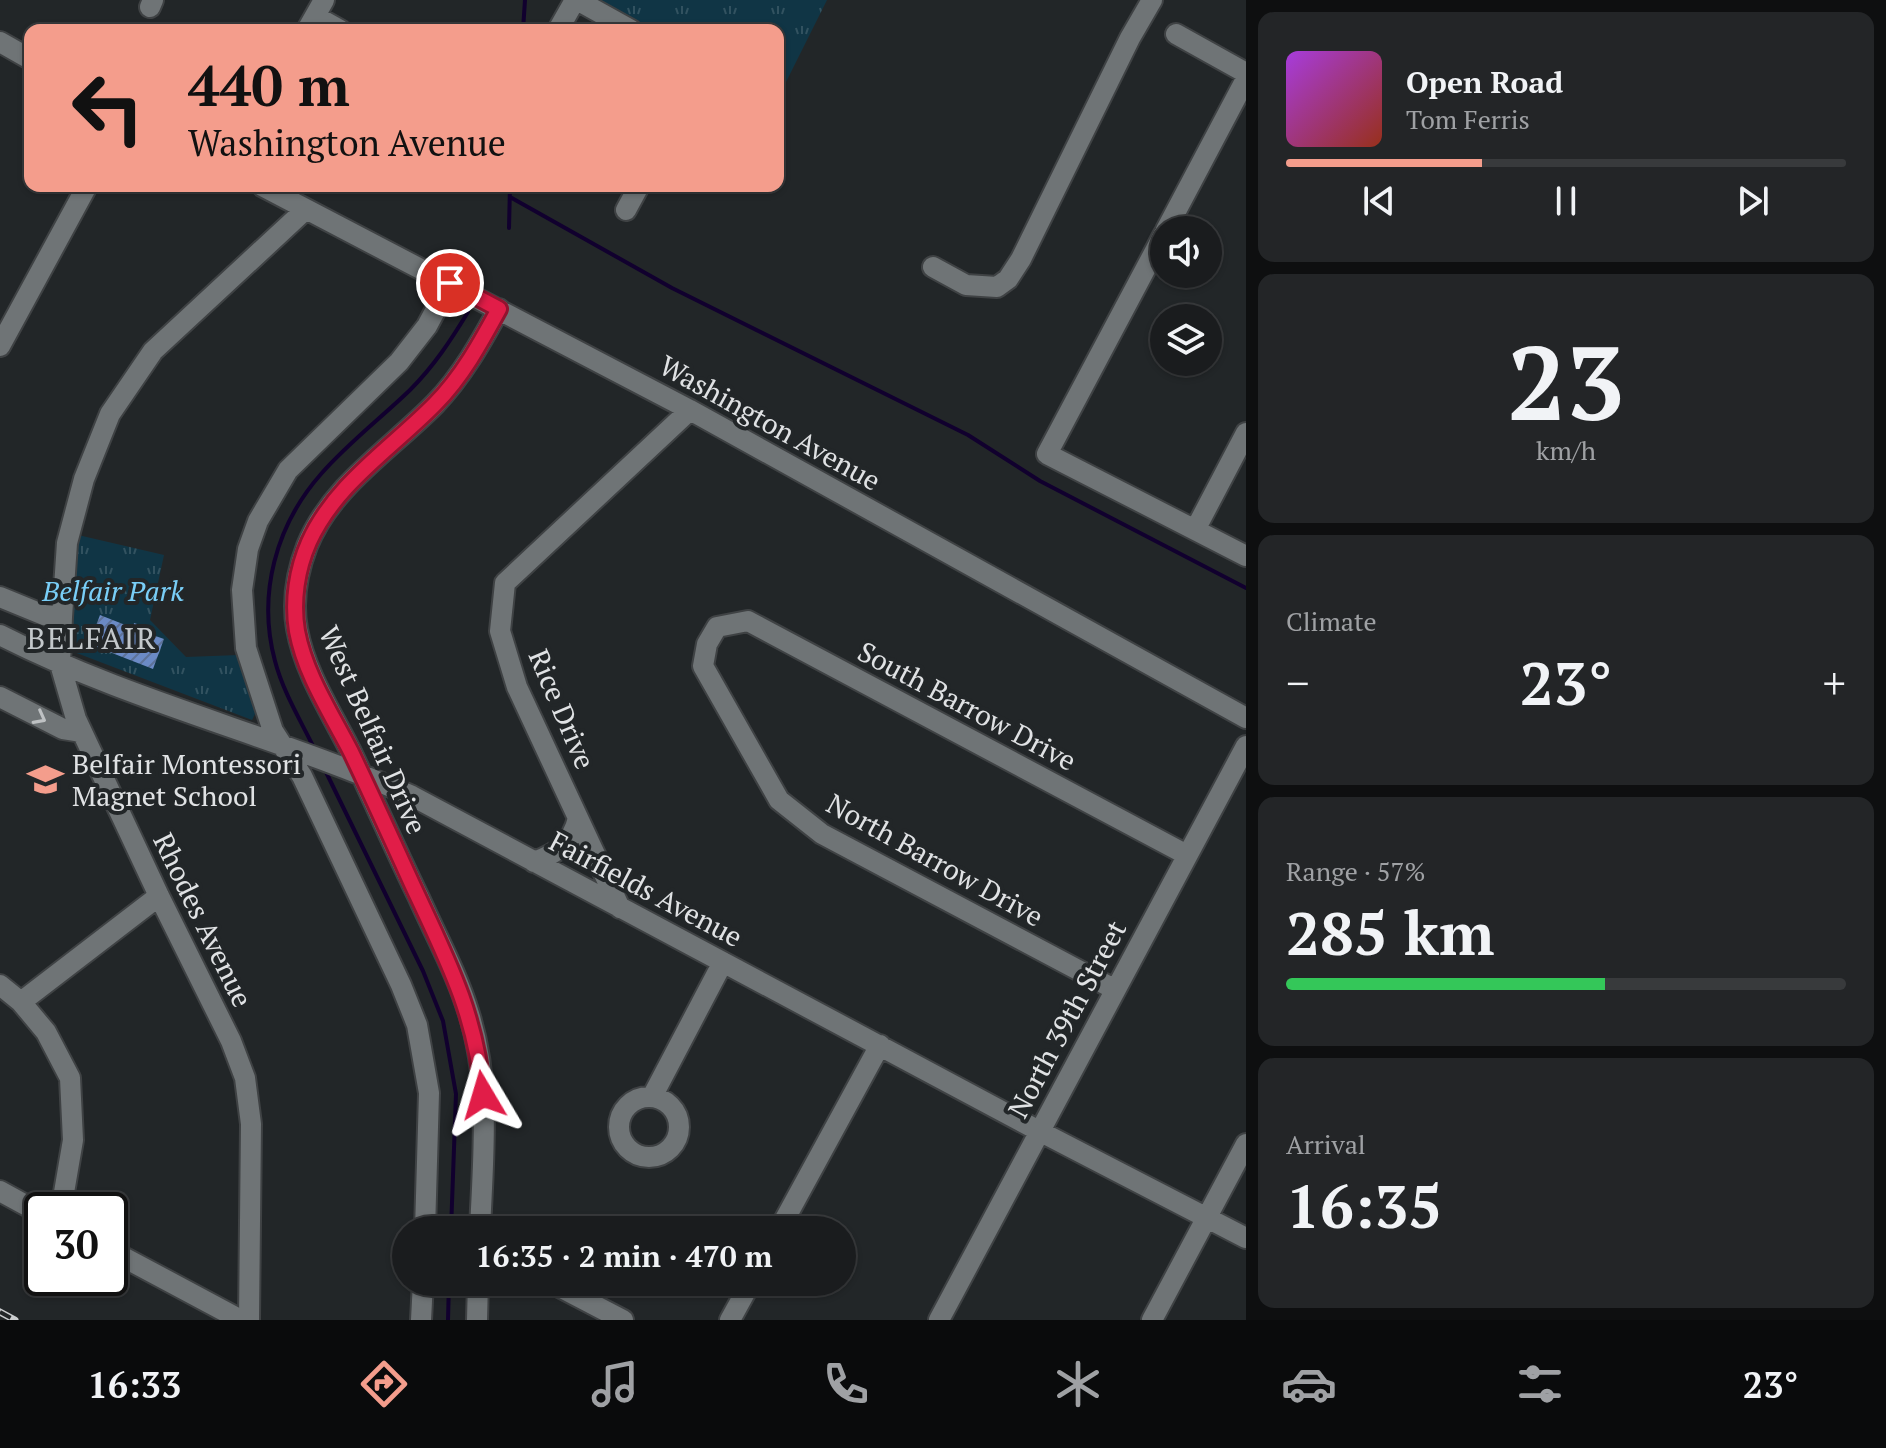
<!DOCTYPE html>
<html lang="en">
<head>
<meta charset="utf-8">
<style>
  :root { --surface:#1a1c1e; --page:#232527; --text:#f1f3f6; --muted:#9fa1a4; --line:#383a3c; --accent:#f49d8c }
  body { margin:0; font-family:"PT Serif",serif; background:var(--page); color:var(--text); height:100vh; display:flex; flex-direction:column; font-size:30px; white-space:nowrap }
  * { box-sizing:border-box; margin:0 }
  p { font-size:26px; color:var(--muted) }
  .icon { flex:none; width:44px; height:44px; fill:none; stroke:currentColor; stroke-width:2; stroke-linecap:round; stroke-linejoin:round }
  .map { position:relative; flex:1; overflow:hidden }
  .panel { display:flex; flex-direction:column; gap:12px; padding:12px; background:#0e0f10; width:640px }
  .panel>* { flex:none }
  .top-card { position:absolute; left:24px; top:24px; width:760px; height:168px; border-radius:16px; box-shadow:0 2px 6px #0004,0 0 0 2px var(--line); background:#f49d8c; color:#111; overflow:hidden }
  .buttons { position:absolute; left:1150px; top:216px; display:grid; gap:16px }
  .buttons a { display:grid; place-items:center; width:72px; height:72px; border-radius:50%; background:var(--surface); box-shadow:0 2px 6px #0004,0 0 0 2px var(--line); font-size:40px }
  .speed { position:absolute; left:24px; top:1192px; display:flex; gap:16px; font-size:40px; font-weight:700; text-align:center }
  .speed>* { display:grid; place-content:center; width:104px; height:104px; border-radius:50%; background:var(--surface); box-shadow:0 2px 6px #0004,0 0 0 2px var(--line); line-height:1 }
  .speed .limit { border:4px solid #111; border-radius:12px; background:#fff; color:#111 }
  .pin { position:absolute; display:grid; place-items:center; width:68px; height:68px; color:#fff; margin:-34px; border:4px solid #fff; border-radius:50%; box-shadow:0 2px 8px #0007 }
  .me { position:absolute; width:88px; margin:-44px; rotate:353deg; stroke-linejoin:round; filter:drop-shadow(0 0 6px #0008) }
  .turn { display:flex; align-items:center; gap:28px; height:168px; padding:0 32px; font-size:36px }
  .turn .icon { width:104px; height:104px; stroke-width:2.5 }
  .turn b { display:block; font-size:56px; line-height:68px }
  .big { font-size:60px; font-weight:600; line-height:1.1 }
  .panel .widget { flex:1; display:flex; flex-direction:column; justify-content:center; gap:12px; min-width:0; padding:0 28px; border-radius:16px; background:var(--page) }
  .panel .dial { align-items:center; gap:0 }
  .dial b { font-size:104px; line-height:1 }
  .song { display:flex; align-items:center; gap:24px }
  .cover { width:96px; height:96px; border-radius:12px; background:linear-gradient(135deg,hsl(280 70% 55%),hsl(10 70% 35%)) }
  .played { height:8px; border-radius:4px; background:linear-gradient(90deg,var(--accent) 35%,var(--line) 35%) }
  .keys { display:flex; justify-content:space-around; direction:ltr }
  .heat { display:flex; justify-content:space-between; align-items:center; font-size:44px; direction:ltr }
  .charge { height:12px; border-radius:6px; background:linear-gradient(90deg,#34c759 57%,var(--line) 0) }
  .trip { position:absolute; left:392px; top:1216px; width:464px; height:80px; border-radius:40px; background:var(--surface); box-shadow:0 2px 6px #0004,0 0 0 2px var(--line); font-weight:600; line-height:80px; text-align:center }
  .dock { display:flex; height:128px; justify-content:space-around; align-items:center; background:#0a0b0c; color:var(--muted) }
  .dock .icon { width:56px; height:56px }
  .dock .on { color:var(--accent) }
  .dock b { font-size:36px; color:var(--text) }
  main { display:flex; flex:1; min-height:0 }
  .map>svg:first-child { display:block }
  .grass { fill:url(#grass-tufts) }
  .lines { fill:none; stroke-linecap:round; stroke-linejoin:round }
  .stream { stroke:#11002e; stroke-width:4 }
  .building { fill:url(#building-hatch) }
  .minor-casing { stroke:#3f4244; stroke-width:24 }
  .minor { stroke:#6f7476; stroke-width:20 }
  .rail-casing { stroke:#cbcdcf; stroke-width:7 }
  .rail { stroke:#222628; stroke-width:4; stroke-dasharray:12; stroke-linecap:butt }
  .oneway { stroke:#bec1c3 }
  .route-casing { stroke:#92132f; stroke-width:20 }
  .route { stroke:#e11d48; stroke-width:14 }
  .labels { text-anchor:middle; stroke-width:8; stroke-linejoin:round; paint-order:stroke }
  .street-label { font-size:28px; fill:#e0e2e4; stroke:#222628 }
  .park-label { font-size:28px; font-style:italic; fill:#79cef7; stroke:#222628 }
  .poi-label { font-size:28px; fill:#e0e2e4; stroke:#222628; text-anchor:start }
  .neighbourhood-label { font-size:30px; letter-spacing:2px; fill:#c3c8cb; stroke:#222628 }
</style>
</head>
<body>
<main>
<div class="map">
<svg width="1246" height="1320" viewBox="0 0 1246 1320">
  <defs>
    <pattern id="grass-tufts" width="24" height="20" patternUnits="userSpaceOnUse" patternTransform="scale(2)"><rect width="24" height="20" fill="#103545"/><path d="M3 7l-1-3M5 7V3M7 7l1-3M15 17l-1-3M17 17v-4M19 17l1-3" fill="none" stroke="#325260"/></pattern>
    <pattern id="building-hatch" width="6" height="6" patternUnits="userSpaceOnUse" patternTransform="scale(2)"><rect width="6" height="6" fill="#6b8ac5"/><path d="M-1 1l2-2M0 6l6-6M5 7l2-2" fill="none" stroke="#5d7298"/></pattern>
  </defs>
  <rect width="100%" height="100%" fill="#222628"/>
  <path class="grass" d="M590,0H827L778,98V30H639Z
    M78,535L164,555L150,620L186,657L239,655L258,708L252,720L74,652C70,612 73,574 78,535Z"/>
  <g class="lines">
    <path class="stream" d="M523,30L525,0
      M510,197L672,288L968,435L1040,481L1246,588
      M509,228L510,186
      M315,750C301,721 283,692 275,661C257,594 276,525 321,474C348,443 381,418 410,390C434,366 451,340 468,312
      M324,768L423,971L443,1021L456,1094L451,1230
      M448,1320L449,1282"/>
  </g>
  <path class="building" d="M100,615L133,628L134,623L146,627L144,632L164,639L153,669L89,644Z"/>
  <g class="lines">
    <defs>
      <path id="minor" d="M577,0L631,30
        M150,7L153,0
        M315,16L340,30
        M307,30L324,0
        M558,30L575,0
        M1176,34L1246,73
        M0,42L30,59
        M262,186L690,410L1246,718
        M626,210L639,186
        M1166,230L1246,79
        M1164,234L1047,454L1246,556
        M933,267L966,285L997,287L1008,279L1021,259L1130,38L1152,0
        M0,346L87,186
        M1195,530L1246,433
        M0,597L44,615L62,617
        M0,635C131,702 277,736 412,796L1039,1131L1246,1238
        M0,697L63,729L82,732
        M534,862C558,853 572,843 578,818
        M620,908L517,687L500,631L505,583L690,410
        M0,985L21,1002L46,1032L70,1078L73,1140L61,1210
        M1114,989L822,834L779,800L703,666L707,644L717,627L748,621L1187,855
        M21,1002L159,896
        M619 1127a30 30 0 1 1 60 0a30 30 0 1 1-60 0Z
        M652,1097L723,962
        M0,1191L42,1214
        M425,1230L429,1093L417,1025L401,985L302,776L273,731L246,648L242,590L248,549L258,521L288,470L399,362L427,326L450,283
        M480,1230C483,1158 491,1084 469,1014C457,974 436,936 419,898C396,851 375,803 353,756C333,715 305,674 297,629C292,601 297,572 307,546C331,486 392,448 435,404C462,376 481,342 499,309
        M779,1230L880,1045
        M110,1250L241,1320
        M550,1282L623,1320
        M249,1320L251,1124L245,1078L231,1041L159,896L76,719L60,664L62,617L67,543L84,479L110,414L153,351L305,210
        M421,1320L423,1282
        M477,1320L478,1282
        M730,1320L751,1282
        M939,1320L1246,746
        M1152,1320L1246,1144"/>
    </defs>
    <use href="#minor" class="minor-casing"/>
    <use href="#minor" class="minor"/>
    <defs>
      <path id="rail" d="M0,1312L15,1320"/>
    </defs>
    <use href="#rail" class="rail-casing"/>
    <use href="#rail" class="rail"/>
  </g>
  <defs><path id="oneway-chevron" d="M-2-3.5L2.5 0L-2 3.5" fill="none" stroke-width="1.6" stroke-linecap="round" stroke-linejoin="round" transform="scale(2)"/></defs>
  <use class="oneway" href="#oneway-chevron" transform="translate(40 718) rotate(28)"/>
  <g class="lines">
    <defs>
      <path id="route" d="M450,283L499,309C481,342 462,377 435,404C392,448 335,484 309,542C297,569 292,601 297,631C305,674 331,713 351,752C372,796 392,840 412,884C446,957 476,1013 483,1095"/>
    </defs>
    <use href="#route" class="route-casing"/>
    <use href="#route" class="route"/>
  </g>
  <defs>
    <symbol id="school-bare" viewBox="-9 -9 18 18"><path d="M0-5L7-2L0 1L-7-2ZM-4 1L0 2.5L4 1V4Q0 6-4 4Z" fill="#f49d8c" stroke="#222628" stroke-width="2.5" paint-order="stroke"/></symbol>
  </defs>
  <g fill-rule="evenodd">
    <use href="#school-bare" x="20" y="754" width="51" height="51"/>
  </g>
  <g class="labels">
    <g class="street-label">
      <text transform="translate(770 423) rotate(29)" y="10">Washington Avenue</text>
      <text transform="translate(967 706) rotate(28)" y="10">South Barrow Drive</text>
      <text transform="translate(562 709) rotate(67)" y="10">Rice Drive</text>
      <text transform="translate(373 730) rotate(66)" y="10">West Belfair Drive</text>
      <text transform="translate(935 860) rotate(29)" y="10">North Barrow Drive</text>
      <text transform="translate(646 889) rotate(28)" y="10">Fairfields Avenue</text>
      <text transform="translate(203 920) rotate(64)" y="10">Rhodes Avenue</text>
      <text transform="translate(1067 1019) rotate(-62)" y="10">North 39th Street</text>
    </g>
    <g class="park-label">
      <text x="113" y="601">Belfair Park</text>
    </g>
    <g class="poi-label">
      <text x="72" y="774">Belfair Montessori<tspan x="72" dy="32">Magnet School</tspan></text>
    </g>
    <g class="neighbourhood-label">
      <text x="92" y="649">BELFAIR</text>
    </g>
  </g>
</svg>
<div class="buttons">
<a><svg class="icon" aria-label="sound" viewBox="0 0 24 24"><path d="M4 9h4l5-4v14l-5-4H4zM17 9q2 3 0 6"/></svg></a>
<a><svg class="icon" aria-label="layers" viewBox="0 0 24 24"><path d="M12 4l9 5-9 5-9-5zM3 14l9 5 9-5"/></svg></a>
</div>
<div class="speed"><div class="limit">30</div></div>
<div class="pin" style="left:450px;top:283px;background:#d93025"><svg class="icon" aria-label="arrive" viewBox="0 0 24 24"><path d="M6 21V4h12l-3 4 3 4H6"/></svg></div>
<svg class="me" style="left:483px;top:1095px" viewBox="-20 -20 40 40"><path d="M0-17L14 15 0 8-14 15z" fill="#e11d48" stroke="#fff" stroke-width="4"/></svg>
<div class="trip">16:35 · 2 min · 470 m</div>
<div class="top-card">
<div class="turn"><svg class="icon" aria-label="left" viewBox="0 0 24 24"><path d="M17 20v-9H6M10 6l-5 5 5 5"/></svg><div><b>440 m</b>Washington Avenue</div></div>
</div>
</div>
<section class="panel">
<div class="widget">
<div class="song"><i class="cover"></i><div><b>Open Road</b><p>Tom Ferris</p></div></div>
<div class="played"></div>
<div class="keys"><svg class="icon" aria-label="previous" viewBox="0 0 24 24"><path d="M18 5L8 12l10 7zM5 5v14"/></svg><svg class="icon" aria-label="pause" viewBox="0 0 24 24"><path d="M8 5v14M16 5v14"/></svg><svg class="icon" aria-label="next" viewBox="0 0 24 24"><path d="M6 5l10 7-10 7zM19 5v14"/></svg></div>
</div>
<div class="widget dial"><b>23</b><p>km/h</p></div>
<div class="widget"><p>Climate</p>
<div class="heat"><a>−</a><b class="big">23°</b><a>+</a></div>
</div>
<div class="widget"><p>Range · 57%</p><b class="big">285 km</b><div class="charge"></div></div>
<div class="widget"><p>Arrival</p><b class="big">16:35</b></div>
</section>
</main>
<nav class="dock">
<b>16:33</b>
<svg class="icon on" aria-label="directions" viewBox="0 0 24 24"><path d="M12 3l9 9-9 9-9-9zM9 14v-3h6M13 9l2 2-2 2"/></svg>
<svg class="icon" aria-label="music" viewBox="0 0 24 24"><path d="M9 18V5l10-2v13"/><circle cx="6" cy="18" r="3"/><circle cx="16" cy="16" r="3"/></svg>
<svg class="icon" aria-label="phone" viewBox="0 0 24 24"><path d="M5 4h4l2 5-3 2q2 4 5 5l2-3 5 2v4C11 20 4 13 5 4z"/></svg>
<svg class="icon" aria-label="climate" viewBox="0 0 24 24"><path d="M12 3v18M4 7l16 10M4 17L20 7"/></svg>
<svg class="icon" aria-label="car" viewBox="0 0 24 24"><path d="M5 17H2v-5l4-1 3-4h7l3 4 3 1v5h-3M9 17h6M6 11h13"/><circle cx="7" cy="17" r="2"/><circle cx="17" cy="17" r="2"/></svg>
<svg class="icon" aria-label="filters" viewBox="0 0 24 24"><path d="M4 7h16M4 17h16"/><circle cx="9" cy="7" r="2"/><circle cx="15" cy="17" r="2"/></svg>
<b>23°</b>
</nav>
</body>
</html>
